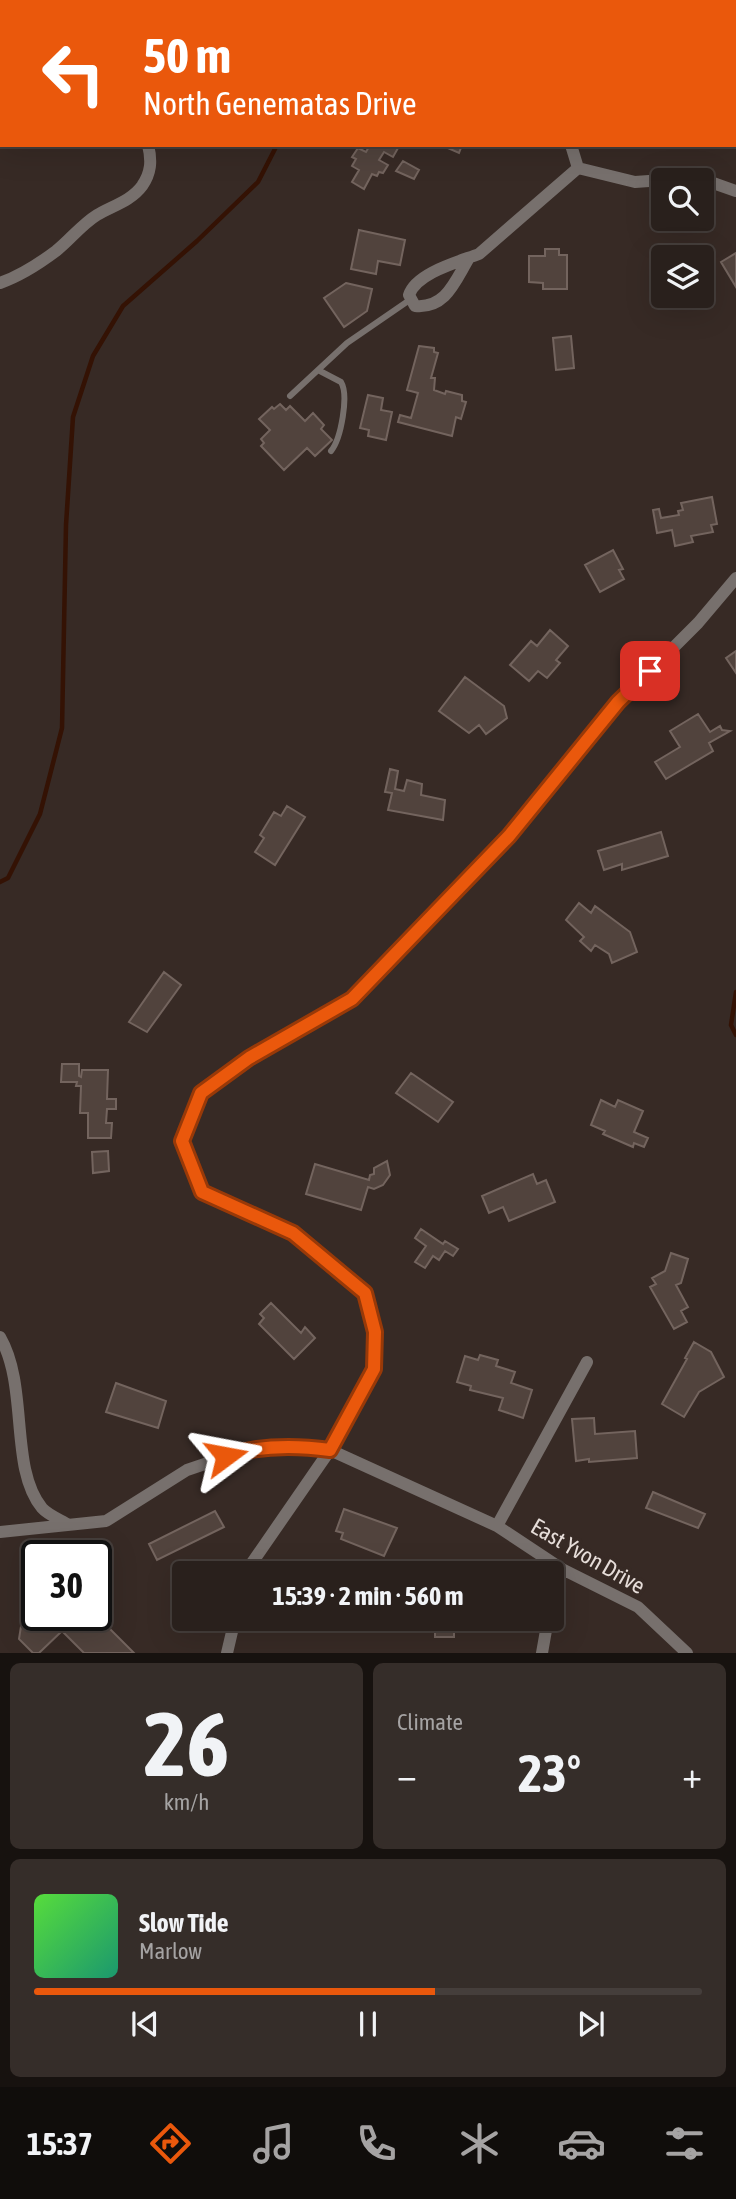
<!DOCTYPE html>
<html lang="en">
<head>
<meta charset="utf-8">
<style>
  :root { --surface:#29201c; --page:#352d29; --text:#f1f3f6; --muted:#a5a3a3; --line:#453e3b; --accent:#ea580c }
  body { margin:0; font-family:"Asap Condensed",sans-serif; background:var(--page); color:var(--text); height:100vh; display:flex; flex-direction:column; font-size:26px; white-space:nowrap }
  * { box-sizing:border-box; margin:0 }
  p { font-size:23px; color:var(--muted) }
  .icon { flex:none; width:38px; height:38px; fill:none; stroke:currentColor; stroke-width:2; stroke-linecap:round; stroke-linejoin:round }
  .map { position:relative; height:1653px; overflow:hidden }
  .details { display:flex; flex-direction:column; gap:10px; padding:10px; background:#17120f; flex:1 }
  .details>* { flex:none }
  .guide { position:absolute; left:0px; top:0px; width:737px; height:147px; box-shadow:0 7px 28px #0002,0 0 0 2px var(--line); background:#ea580c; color:#fff; overflow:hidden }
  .controls { position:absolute; left:651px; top:168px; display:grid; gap:14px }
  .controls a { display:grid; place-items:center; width:63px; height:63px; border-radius:7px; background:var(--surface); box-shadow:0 7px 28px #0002,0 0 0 2px var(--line); font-size:35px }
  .speed { position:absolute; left:21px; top:1540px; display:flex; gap:14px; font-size:35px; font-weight:700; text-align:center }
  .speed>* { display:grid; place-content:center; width:91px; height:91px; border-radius:50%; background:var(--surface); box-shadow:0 7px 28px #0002,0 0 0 2px var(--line); line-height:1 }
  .speed .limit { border:4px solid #111; border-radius:10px; background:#fff; color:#111 }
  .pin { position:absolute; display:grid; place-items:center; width:60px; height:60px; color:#fff; margin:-30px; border-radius:14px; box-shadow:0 4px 10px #0006 }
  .me { position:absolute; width:77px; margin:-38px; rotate:77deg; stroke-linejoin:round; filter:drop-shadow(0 0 5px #0008) }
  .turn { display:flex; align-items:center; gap:24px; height:147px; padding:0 28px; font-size:32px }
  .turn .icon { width:91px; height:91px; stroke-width:2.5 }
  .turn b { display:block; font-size:49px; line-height:60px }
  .big { font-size:52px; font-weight:700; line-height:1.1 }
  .details .card { flex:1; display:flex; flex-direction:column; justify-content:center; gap:10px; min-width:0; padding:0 24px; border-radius:10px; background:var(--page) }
  .details .dial { align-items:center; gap:0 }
  .dial b { font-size:91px; line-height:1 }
  .song { display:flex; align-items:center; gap:21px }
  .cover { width:84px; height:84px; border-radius:10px; background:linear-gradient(135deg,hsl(110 70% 55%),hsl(160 70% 35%)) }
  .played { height:7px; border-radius:4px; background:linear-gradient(90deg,var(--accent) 60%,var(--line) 60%) }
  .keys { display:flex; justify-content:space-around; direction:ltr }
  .heat { display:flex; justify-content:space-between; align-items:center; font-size:38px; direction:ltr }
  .details .tiles { flex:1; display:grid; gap:10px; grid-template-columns:1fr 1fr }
  .card:last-child { grid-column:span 2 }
  .trip { position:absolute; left:172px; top:1561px; width:392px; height:70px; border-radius:7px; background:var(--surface); box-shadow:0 7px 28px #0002,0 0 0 2px var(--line); font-weight:700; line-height:70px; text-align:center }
  .tabs { display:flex; height:112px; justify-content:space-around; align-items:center; background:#100d0b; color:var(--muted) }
  .tabs .icon { width:49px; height:49px }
  .tabs .current { color:var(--accent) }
  .tabs b { font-size:32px; color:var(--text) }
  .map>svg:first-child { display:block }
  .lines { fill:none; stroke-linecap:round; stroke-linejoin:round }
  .stream { stroke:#341204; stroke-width:4.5 }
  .building { fill:#51433d; stroke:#73645e; stroke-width:2 }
  .service { stroke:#77706d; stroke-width:6 }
  .minor { stroke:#77706d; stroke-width:12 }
  .route-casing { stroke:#983908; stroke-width:18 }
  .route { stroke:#ea580c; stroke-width:12 }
  .labels { text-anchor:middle; stroke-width:7; stroke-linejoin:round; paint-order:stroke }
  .street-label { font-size:23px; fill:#e6ddd9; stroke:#372a25 }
</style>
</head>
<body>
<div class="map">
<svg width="736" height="1653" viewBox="0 0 736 1653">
  <rect width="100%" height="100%" fill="#372a25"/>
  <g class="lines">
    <path class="stream" d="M238,2V0
      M0,882L8,878L40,814L62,728L66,525L73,417L93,356L123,306L197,241L258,182L277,145
      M736,992L731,1025L736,1035"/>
  </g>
  <path class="building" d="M370,145H394L398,148L393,157L384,152L379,160L388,165L383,173L379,172L377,176L372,174L364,189L352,182L359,170L352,166L356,159L352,157L358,148L366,152Z
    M441,145H462L459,153Z
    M403,161L419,170L414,179L396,171Z
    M359,230L405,240L400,265L378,261L376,274L351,269Z
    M545,249H559V255H567V289H543V283L529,282V256H545Z
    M736,253V287L721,262Z
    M346,283L372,289L367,311L344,327L324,298Z
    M571,336L574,368L556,370L553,338Z
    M419,346L434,348V352L438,353L431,378H435L434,390L445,394L446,391L462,395V401L466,402L461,419L456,417L452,436L398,422L400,415L411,418L418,393L407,390Z
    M368,395L383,398L381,410L392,412L386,440L368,436L369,430L360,428Z
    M280,404L286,410L290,406L305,421L313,413L324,425L321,429L332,440L315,456L307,448L284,470L261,446L264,443L261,439L270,430L259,419L272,407L274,409Z
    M712,497L717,524L711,525L713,532L691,536L693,542L675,546L672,530L657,533L653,510L659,509L661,518L679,515L678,511L683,510L681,503Z
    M613,550L623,569L619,570L624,579L600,592L585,565Z
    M550,630L568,646L556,660L560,663L547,678L538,671L529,681L510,665L531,641L537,646Z
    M736,651V673L726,658Z
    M465,677L504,706L507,718L486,734L479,725L469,733L439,711Z
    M698,714L710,732L720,726L722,730L730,731L709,743L713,751L666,779L655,762L680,747L670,731Z
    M390,769L398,771L395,789L404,791L407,780L422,784L421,795L445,800L443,820L388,810L392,793L385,792Z
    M287,806L305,817L275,865L255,852L264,838L260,835L274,812L281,816Z
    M661,832L668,856L622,870V864L604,870L598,851Z
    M579,903L591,913L595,906L630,932L637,952L612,963L609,954L595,945L591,951L580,941L584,937L566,920Z
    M164,972L181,985L147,1032L129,1022Z
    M62,1064H79V1076L81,1077L82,1070H108L107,1099H116V1109H107L106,1123H112L111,1138H88V1113H80L81,1086H76L77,1082H61Z
    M411,1073L453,1102L438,1122L396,1093Z
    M601,1100L615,1107L618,1100L643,1111L634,1132L648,1138L644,1147L634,1143L633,1147L603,1134L605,1131L591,1125Z
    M108,1151L109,1171L93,1173L92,1152Z
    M387,1161L390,1175L383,1185L374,1189L368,1187L361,1210L306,1194L315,1164L369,1180L370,1175L374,1174V1168Z
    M533,1174L537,1184L546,1180L555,1202L509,1221L503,1207L489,1213L482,1196Z
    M421,1229L443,1244L445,1241L458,1249L453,1256L445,1251L439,1260L433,1256L425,1268L415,1262L426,1246L415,1238Z
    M671,1253L688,1259L681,1283L676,1285L688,1307L681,1311L687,1322L674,1329L650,1287L656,1284L652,1278L665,1271Z
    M271,1303L301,1333L305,1327L315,1338L294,1359L259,1324L264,1318L260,1314Z
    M694,1342L711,1352L724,1377L699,1392L684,1417L662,1404L687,1359L685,1358Z
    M480,1355L498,1360L496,1366L515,1372L511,1383L532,1390L523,1418L499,1410L503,1398L470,1390L471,1386L457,1382L465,1356L478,1360Z
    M116,1383L166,1401L158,1428L106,1412Z
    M594,1418L595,1434L635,1431L637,1458L589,1462V1459L576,1461L572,1419Z
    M653,1492L705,1514L698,1528L646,1508Z
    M344,1509L397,1528L384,1556L341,1539L343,1533L336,1531Z
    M215,1511L224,1527L157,1560L149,1544Z
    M37,1605V1615H96L134,1653H84L62,1631L39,1653H33L19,1639L22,1620Z
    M435,1619H467L454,1627V1637H435Z
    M486,1619H508L510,1620L500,1631Z"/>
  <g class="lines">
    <path class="service" d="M542,0L543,2
      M627,0L628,2
      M318,370L341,382C349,395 341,439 331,451
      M290,396L347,343L411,299"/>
    <path class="minor" d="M50,2V0
      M650,2L654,0
      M571,145L578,168L635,182L663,180
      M664,180L699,178L736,191
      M469,258C455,281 446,309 415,306L409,295C416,273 458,262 479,254L578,168
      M0,283C20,276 40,263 56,251C71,239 81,225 97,215C112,206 131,201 142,186C151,173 152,161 148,145
      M0,1337C29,1387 9,1468 42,1508C48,1515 61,1520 69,1525
      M497,1526L587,1362
      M0,1532L106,1521L187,1470L246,1450L295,1445L330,1450L497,1526L562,1569L638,1607L687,1653
      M245,1573L330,1450L374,1369L375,1332L365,1293L293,1233L202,1192L182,1141L201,1093L249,1058L352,999L509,836L618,703L698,623L736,578
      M551,1601L562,1569
      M227,1653L235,1619
      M542,1653L548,1619"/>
  </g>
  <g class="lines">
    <defs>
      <path id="route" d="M226,1456C260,1445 294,1445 330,1450L374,1369L375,1332L365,1293L293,1233L202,1192L182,1141L201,1093L249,1058L352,999L509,836L618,702L650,671"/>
    </defs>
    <use href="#route" class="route-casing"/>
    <use href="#route" class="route"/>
  </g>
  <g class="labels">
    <g class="street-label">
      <text transform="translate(588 1556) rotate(30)" y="8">East Yvon Drive</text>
    </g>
  </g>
</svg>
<div class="controls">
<a><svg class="icon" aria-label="search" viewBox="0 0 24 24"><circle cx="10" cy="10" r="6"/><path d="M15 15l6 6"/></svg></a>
<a><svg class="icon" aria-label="layers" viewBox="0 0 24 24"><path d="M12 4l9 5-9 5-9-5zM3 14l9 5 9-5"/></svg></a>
</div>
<div class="speed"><div class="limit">30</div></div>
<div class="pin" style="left:650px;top:671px;background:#d93025"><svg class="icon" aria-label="arrive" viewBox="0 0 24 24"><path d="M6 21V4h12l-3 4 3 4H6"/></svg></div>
<svg class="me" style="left:226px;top:1456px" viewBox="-20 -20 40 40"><path d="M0-17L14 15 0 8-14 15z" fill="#ea580c" stroke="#fff" stroke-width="4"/></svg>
<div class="trip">15:39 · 2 min · 560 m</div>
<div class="guide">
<div class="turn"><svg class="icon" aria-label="left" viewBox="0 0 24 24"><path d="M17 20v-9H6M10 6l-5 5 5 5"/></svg><div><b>50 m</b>North Genematas Drive</div></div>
</div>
</div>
<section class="details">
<div class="tiles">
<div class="card dial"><b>26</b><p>km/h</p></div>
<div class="card"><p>Climate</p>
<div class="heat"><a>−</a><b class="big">23°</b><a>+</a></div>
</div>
<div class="card">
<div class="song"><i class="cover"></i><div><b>Slow Tide</b><p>Marlow</p></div></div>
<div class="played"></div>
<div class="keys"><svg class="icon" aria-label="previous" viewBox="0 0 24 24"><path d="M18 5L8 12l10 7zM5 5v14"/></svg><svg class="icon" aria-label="pause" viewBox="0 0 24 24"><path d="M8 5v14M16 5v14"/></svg><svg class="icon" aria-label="next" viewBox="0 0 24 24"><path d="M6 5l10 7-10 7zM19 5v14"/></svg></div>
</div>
</div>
</section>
<nav class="tabs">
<b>15:37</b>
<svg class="icon current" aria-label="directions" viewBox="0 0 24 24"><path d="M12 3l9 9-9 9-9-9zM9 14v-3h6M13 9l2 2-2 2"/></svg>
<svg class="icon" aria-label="music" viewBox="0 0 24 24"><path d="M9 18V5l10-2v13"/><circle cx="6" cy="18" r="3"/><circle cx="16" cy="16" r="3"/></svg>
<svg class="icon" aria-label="phone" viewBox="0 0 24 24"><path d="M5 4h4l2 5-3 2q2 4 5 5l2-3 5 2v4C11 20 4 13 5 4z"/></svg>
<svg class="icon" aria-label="climate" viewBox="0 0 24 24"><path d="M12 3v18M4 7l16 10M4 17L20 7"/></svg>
<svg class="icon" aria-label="car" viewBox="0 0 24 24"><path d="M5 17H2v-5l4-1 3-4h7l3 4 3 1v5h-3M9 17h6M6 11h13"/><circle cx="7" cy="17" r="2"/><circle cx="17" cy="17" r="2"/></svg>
<svg class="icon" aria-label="filters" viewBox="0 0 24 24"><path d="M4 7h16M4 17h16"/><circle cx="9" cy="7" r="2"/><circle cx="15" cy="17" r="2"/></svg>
</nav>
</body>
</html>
